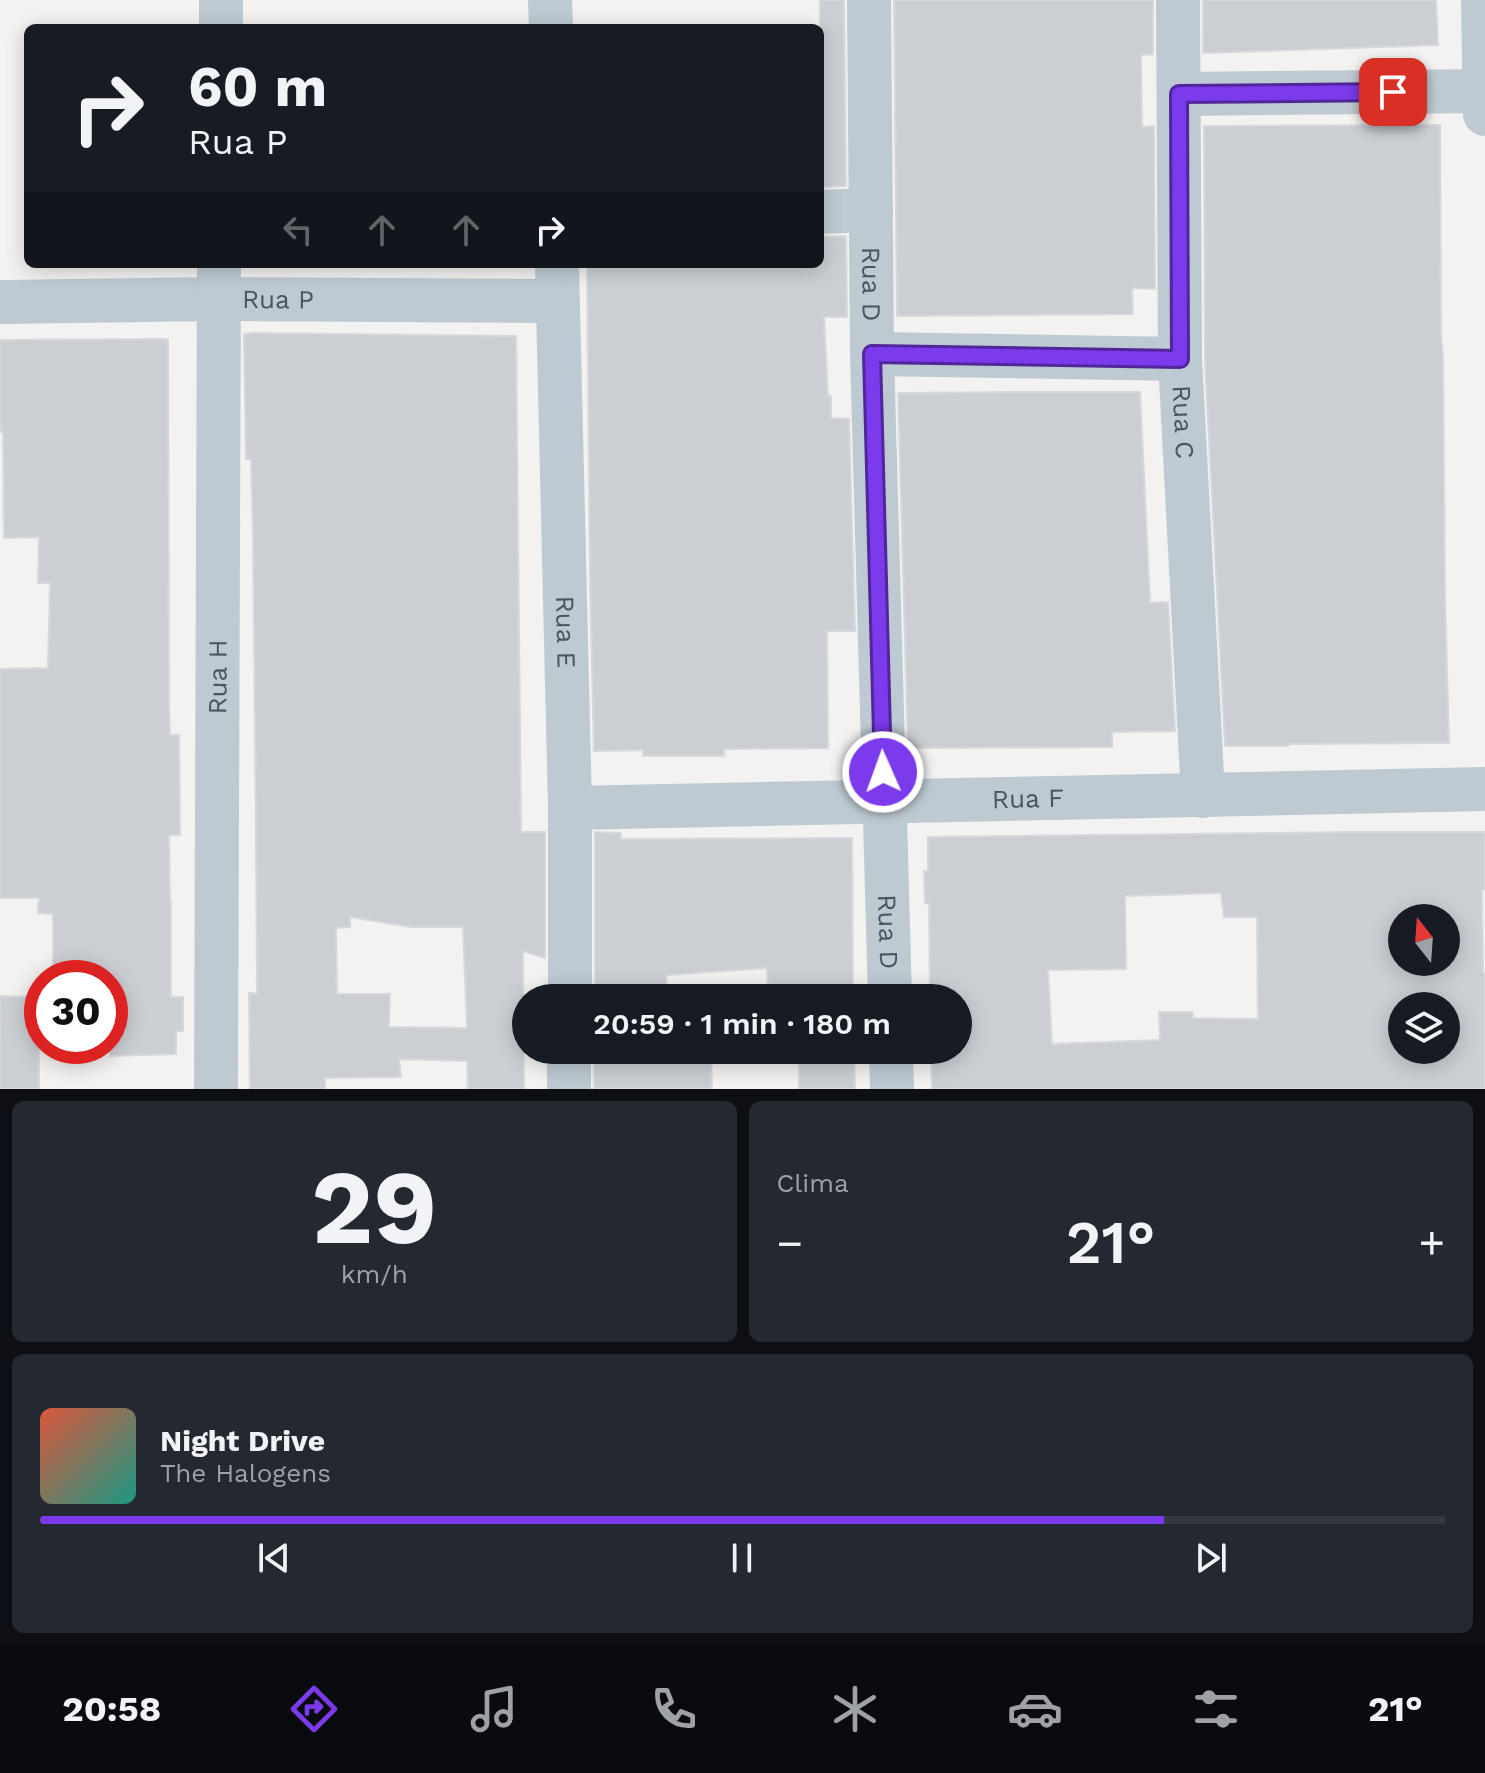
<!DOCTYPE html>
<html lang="pt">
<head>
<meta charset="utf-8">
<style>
  :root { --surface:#171b24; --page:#242831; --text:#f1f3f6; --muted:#9ea1a6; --line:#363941; --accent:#7c3aed }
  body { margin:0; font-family:"Work Sans",sans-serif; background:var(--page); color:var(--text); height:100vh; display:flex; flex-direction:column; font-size:30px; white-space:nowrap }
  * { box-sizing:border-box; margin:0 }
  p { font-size:26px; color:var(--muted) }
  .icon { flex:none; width:44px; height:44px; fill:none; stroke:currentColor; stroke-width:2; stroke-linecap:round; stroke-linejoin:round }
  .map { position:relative; height:1089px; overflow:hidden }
  .sheet { display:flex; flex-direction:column; gap:12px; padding:12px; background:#0d0f14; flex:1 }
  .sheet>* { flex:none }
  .guide { position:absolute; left:24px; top:24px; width:800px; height:244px; border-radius:12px; box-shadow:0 4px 20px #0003; background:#171b24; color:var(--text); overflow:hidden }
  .needle { width:52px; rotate:343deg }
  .controls { position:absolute; left:1388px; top:904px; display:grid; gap:16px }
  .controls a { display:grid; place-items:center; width:72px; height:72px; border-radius:50%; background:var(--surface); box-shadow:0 4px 20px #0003; font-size:40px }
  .speed { position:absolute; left:24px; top:960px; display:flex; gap:16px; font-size:40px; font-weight:700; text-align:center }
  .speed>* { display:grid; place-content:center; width:104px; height:104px; border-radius:50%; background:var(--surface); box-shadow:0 4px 20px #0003; line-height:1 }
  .speed .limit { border:12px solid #d22; background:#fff; color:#111 }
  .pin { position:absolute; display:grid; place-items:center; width:68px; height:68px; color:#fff; margin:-34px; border-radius:16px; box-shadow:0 4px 12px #0006 }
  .me { position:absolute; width:88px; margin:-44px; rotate:358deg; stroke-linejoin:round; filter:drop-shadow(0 0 6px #0008) }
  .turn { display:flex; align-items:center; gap:28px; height:168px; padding:0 32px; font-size:36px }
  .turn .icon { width:104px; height:104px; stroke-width:2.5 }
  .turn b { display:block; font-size:56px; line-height:68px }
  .lanes { display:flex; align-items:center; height:76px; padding:0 32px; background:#0003; justify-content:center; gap:40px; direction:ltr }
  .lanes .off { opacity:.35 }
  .big { font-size:60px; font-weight:600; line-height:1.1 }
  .sheet .widget { flex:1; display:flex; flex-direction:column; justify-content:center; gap:12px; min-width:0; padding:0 28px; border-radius:12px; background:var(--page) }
  .sheet .dial { align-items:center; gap:0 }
  .dial b { font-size:104px; line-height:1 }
  .song { display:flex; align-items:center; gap:24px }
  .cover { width:96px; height:96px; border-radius:12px; background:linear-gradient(135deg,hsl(10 70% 55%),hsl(170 70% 35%)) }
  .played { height:8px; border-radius:4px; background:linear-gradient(90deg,var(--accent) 80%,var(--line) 80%) }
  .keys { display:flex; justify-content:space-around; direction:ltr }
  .heat { display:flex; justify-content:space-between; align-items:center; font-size:44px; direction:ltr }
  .sheet .tiles { flex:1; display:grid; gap:12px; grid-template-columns:1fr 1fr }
  .widget:last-child { grid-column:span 2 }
  .trip { position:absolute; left:512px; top:984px; width:460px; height:80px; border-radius:40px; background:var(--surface); box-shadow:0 4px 20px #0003; font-weight:600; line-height:80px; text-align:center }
  .menu { display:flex; height:128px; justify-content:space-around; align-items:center; background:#090b0e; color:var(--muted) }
  .menu .icon { width:56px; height:56px }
  .menu .on { color:var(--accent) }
  .menu b { font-size:36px; color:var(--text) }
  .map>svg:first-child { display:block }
  .building { fill:#cbcfd4; stroke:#d5d8dd; stroke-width:2; fill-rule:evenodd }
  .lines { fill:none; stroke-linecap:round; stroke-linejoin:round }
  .street { stroke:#becad2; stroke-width:44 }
  .route-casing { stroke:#51269a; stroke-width:20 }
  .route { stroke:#7c3aed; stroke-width:14 }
  .labels { text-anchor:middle; stroke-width:7; stroke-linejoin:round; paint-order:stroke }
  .street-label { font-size:26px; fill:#475662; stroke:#fff }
</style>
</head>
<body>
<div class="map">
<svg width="1485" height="1089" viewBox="0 0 1485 1089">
  <rect width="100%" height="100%" fill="#f4f1f1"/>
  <path class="building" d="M820,0H844L846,186L820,187Z
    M894,0H1153V54L1141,55L1142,127L1154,126L1155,289L1132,288L1133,314L897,316Z
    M1203,0H1436L1438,45L1203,53Z
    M1440,125L1441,335L1443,358L1445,598L1449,743L1288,744V746H1225L1205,362L1204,126Z
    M846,236L847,317H824L828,396H831V418L849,419L855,631H827L828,748L724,749V756H643V750L594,751L590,580L587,264H820V237Z
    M253,333L516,336L521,832H545V958L523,951L524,1089H468L467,1061L399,1059L401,1077L325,1078V1089H250L249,993L257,994L256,830L253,534L251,459H246L244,334ZM350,917L411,927H463L467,1028L389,1027L390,994H337L336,928L350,927Z
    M168,339L169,701L170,735H179L180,835H169L170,902H171V997H183V1031H176V1054L110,1056V978H53V914L38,913L39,898H0V669L48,668L50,583H38L39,537L4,538L3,432H0V340Z
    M1025,392H1140L1150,603L1168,602L1175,731L1112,732V747L908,748L898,393Z
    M595,832L621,833V839L852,838L853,998H768L767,968L666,975L668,998H595Z
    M1354,832H1485V889L1482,890L1483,973H1485V1089H932L931,1050H958V998H930L929,904L925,903L924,871H928V837ZM1221,893L1224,917H1257L1258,1019L1193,1018L1192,1012H1159L1160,1040L1052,1044L1048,970L1126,969L1125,896ZM1402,918H1446V962H1402ZM1402,1006H1446V1050H1402Z
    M0,996L39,997V1089H0Z
    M594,1050H711L712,1089H594Z
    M799,1050H854L855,1089H799Z"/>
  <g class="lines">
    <g class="street">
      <path d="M550,0L551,28"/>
      <path id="s1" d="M869,0L872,354L890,998"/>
      <path id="s2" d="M1178,0L1180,359L1203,796"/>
      <path d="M1483,0L1485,114"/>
      <path d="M221,28V0"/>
      <path d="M1179,94L1485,91"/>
      <path d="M820,212L871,210"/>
      <path id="s3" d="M557,264L570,808V998"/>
      <path id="s4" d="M0,302L219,299L557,301"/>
      <path d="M872,354L1180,359"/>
      <path id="s5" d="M570,808L1485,789"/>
      <path d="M891,1050L892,1089"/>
      <path id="s6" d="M216,1089L219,264"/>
      <path d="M569,1089V1050"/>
    </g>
  </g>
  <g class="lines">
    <defs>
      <path id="route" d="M883,772L872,354L1180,359L1179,94L1393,92"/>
    </defs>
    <use href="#route" class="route-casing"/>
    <use href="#route" class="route"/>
  </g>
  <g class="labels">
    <g class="street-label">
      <text dy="9" stroke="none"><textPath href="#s1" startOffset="284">Rua D</textPath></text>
      <text dy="9" stroke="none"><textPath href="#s4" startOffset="278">Rua P</textPath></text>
      <text dy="9" stroke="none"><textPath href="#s2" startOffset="422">Rua C</textPath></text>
      <text dy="9" stroke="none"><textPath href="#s3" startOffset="368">Rua E</textPath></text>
      <text dy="9" stroke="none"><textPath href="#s6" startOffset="412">Rua H</textPath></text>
      <text dy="9" stroke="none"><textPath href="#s5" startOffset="458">Rua F</textPath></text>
      <text dy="9" stroke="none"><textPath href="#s1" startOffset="932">Rua D</textPath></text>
    </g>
  </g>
</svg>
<div class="controls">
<a><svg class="needle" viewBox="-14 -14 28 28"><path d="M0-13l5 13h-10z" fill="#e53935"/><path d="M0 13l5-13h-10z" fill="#9ea1a6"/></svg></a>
<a><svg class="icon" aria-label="layers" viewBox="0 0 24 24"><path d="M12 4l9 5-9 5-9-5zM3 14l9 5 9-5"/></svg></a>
</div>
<div class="speed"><div class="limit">30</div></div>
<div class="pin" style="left:1393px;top:92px;background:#d93025"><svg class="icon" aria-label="arrive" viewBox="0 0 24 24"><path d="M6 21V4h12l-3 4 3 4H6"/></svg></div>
<svg class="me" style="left:883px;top:772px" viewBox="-20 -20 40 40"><circle r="17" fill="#7c3aed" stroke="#fff" stroke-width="3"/><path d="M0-11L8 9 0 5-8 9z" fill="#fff"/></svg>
<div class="trip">20:59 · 1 min · 180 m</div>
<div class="guide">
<div class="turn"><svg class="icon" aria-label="right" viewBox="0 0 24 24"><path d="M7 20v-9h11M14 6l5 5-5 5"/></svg><div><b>60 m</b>Rua P</div></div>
<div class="lanes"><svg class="icon off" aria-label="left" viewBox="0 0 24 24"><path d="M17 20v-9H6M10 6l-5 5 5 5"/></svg><svg class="icon off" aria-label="ahead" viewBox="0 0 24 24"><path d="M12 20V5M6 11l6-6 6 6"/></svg><svg class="icon off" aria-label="ahead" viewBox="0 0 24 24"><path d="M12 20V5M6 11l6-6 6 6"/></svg><svg class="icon" aria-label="right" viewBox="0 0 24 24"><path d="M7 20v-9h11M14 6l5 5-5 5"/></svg></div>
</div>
</div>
<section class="sheet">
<div class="tiles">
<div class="widget dial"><b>29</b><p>km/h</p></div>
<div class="widget"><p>Clima</p>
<div class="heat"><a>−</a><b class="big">21°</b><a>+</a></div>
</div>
<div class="widget">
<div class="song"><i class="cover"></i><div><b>Night Drive</b><p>The Halogens</p></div></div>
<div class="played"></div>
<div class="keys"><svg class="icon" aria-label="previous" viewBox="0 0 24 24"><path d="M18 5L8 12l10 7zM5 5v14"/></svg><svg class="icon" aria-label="pause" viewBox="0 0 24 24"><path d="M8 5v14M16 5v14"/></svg><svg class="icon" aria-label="next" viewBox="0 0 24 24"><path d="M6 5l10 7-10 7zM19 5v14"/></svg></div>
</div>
</div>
</section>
<nav class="menu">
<b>20:58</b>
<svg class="icon on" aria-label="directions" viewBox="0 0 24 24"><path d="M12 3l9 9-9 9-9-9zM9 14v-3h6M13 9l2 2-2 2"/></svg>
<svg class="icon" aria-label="music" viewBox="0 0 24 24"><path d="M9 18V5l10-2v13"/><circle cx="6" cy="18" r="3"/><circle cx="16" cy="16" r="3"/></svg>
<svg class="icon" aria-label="phone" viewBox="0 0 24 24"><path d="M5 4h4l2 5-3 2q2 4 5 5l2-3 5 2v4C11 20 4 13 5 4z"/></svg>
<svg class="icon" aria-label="climate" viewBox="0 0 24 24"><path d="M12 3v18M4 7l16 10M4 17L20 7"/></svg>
<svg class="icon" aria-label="car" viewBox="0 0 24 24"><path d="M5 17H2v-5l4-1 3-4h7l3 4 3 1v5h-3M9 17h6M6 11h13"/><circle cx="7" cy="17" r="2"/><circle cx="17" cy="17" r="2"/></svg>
<svg class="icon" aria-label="filters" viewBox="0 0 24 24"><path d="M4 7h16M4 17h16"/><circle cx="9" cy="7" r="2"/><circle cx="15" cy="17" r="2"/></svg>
<b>21°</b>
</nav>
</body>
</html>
